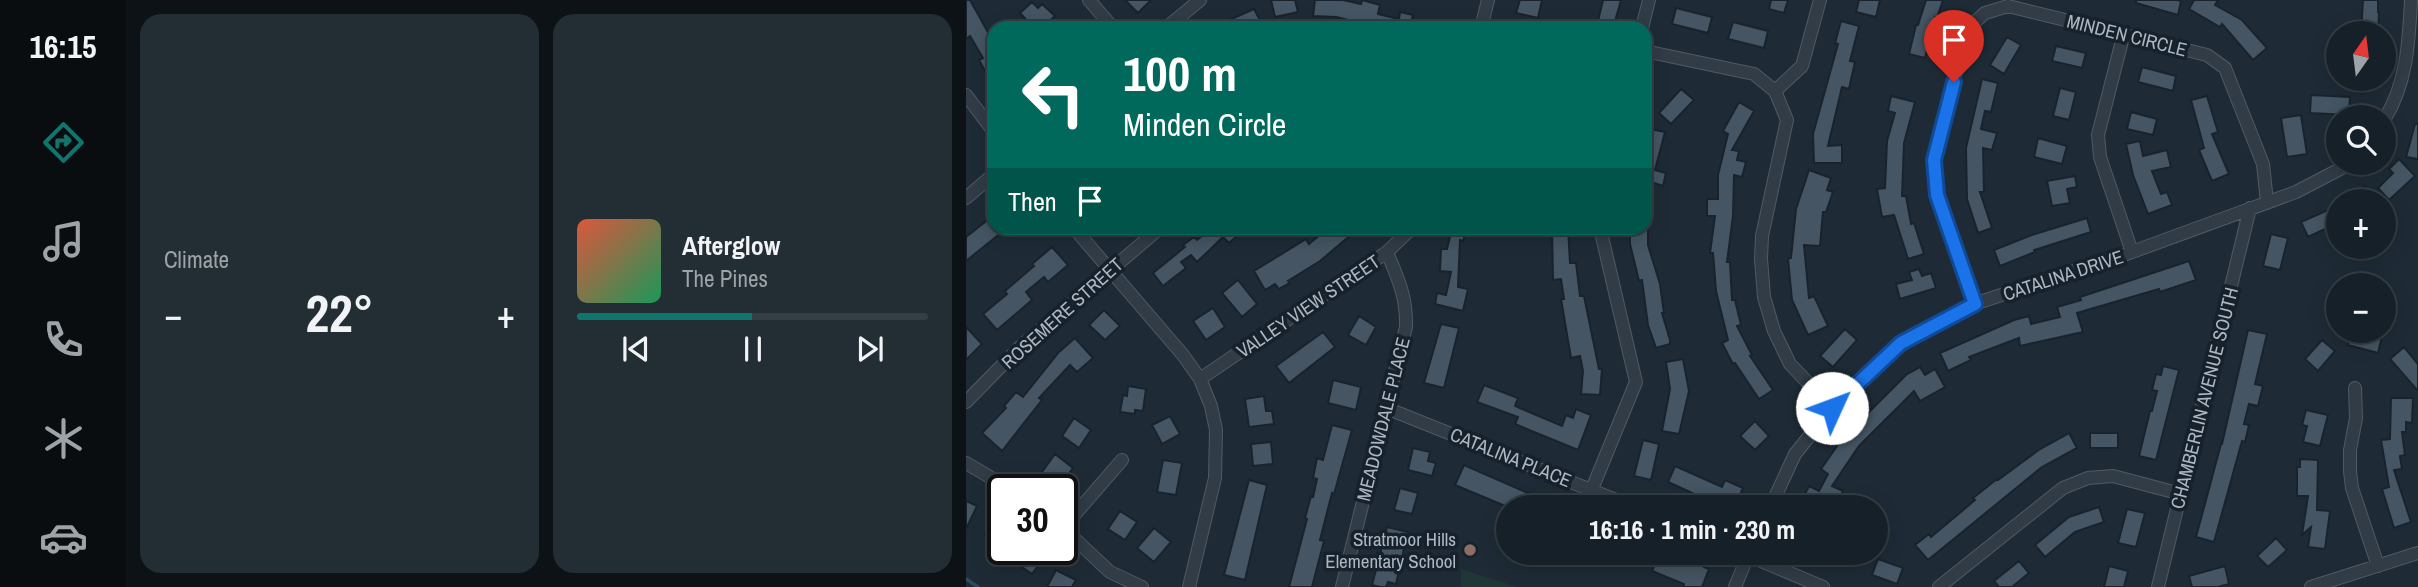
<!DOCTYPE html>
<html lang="en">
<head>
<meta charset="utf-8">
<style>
  :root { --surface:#162028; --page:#232d34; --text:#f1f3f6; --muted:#9ea3a8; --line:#353e45; --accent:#0f766e }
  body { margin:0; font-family:"Archivo Narrow",sans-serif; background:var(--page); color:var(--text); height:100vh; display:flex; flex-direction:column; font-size:26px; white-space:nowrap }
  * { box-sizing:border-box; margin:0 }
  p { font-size:23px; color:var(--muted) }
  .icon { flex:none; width:38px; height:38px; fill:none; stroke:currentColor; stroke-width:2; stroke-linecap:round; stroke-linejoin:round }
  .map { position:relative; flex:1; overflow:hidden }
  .side { display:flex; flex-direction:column; gap:14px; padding:14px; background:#0c1216; width:840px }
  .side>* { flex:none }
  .banner { position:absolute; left:21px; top:21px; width:665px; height:214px; border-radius:21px; box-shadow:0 4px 18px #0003,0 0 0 2px var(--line); background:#00695c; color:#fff; overflow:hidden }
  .needle { width:46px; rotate:14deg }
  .tools { position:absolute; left:1360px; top:21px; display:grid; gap:14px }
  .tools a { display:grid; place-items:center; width:70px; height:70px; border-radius:50%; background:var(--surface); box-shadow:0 4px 18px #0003,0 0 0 2px var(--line); font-size:35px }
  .speed { position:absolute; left:21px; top:474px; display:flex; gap:14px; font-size:35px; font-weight:700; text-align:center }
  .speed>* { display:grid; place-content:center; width:91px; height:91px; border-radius:50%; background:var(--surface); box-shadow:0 4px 18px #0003,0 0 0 2px var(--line); line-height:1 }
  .speed .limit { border:4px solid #111; border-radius:10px; background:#fff; color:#111 }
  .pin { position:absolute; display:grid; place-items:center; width:60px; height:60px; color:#fff; margin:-72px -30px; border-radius:50% 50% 50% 0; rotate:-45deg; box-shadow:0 0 7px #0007 }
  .pin .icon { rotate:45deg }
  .me { position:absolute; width:77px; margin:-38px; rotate:47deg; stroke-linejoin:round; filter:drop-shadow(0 0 5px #0008) }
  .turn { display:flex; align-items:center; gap:24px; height:147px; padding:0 21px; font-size:32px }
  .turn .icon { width:91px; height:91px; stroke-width:2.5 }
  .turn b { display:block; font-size:49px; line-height:60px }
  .then { display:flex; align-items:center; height:66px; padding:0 21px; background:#0003; gap:14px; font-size:26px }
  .big { font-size:52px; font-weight:700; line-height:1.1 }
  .side .widget { flex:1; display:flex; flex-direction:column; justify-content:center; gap:10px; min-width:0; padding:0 24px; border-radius:21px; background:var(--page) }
  .song { display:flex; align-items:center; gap:21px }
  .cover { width:84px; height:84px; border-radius:10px; background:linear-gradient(135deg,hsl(10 70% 55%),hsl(150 70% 35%)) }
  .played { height:7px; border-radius:4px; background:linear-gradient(90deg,var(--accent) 50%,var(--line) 50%) }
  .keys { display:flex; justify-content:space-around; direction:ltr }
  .heat { display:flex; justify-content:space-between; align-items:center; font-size:38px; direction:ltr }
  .side .tiles { flex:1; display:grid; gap:14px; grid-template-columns:repeat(2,1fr) }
  .trip { position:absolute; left:530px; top:495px; width:392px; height:70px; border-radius:35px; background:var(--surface); box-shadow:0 4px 18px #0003,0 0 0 2px var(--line); font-weight:700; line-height:70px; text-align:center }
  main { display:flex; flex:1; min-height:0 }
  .tabs { display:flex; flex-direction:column; width:126px; justify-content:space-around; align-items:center; background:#090d10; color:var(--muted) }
  .tabs .icon { width:49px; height:49px }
  .tabs .active { color:var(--accent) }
  .tabs b { font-size:32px; color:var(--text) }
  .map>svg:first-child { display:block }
  .green { fill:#203737 }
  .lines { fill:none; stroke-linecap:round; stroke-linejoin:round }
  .stream { stroke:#2f495f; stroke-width:3.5 }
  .building { fill:#455563; stroke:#19232d; stroke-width:2 }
  .minor-casing { stroke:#4f5a65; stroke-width:14 }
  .minor { stroke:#313c47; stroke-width:12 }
  .route-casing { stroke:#114b97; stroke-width:18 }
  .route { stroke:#1a73e8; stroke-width:12 }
  .education-dot { fill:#8d6e63; stroke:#17212b; stroke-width:2.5 }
  .labels { text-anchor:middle; stroke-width:7; stroke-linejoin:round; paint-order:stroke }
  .street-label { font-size:19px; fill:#abb7c4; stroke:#17212b }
  .poi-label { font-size:19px; fill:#abb7c4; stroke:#17212b; text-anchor:end }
</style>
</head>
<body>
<main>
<nav class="tabs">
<b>16:15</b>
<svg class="icon active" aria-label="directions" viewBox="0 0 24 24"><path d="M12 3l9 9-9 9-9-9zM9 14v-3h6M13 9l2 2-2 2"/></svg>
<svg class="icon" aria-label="music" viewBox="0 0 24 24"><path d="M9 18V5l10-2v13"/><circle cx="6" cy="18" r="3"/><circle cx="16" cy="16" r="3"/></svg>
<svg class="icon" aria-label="phone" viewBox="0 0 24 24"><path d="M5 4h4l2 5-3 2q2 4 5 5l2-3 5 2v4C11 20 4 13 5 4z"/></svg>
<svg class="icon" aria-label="climate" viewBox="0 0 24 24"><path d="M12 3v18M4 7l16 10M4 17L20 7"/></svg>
<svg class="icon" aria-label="car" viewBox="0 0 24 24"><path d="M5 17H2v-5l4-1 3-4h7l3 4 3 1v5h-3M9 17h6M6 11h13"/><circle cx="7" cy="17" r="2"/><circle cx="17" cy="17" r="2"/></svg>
</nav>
<section class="side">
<div class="tiles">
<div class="widget"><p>Climate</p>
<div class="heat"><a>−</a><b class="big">22°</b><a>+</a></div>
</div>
<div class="widget">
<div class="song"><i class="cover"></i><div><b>Afterglow</b><p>The Pines</p></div></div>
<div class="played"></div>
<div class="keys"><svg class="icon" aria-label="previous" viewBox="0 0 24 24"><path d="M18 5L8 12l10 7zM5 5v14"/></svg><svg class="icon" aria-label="pause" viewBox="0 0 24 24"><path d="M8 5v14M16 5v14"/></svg><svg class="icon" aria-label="next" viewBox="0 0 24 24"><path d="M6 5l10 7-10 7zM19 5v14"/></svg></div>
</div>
</div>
</section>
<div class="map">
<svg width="1452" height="587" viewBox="0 0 1452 587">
  <rect width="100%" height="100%" fill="#1e2b36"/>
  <path class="green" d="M495,569L551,587H495Z"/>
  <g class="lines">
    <path class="stream" d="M0,579L12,587"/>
  </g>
  <path class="building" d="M0,0H4L28,43V72L22,76L13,60L17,58L4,36L0,39Z
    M159,0H185L172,13Z
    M305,0H329L332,12L309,17Z
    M349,0H377L395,4L396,0L414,5L412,14L433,19L434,12L447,15L445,22L455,25L454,28H414L370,17L347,16Z
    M554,0H576L572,18L550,13Z
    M637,0H655L648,25L632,21Z
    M805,0H822L818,13L803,9Z
    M893,0H914L910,17L890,12Z
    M960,0H977L971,18L969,17L959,58L943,54L950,25H952Z
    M1170,0H1211L1215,1L1212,15L1170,3Z
    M1228,0H1252L1249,5L1276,20L1301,48L1287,60L1256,24L1254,27L1223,9Z
    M1397,0H1412V12H1413L1412,33H1395Z
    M66,2L72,8L76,4L89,16L76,28H68L54,13Z
    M710,8L746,17L742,33L706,24Z
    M288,9L295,22V26L291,28H245Z
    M875,21L893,26L884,61L889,62L883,89L876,87L862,146L876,145V163H848L847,134L872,44L869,43Z
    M767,22L802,31L798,48L762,39Z
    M1041,37L1055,45L1038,74L1024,65Z
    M1090,46L1120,53L1116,68L1086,61Z
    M1176,67L1210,76L1207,91L1172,82Z
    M1016,79L1032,83L1025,112L1019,111L1015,129L1031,133L1026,150L1017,148L1018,192H1014L1026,228L1012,233L1001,199L1000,148Z
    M1384,79H1402L1396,94L1381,88Z
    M1094,88L1110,92L1103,120L1087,116Z
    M715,89L728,100L705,124L693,113Z
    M1345,95L1384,97L1383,115L1344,113Z
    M925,96L949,102L938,143L936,196H940L945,224L948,223L958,254L942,259L928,215L916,217L911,189L919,188L921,141L929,113L922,111Z
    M1241,96L1252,132L1246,134L1263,174L1246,181L1233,150L1238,148L1225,100Z
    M773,102L788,111L766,150L773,151L771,160L780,162L776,177L768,175L767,216L761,262H764L766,300H769L775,325L771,326L786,355L784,356L807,390L793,399L769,363L767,364L756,343L762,340L750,291L747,253H744L749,216H741V199H752V175L762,134L757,131Z
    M1165,112L1191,119L1187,135L1161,129Z
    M1335,115L1341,154L1321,157L1315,118Z
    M1449,124H1452V159L1440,157Z
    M684,129L699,132L689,170L700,173L697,186L688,183L682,204H679V148Z
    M1072,138L1101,146L1096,164L1068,157Z
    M1174,141L1177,156L1201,150L1205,167L1186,171L1195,194L1201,192L1206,205L1182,214L1167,175L1160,144Z
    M1433,159L1449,176L1423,200L1412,188L1427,173L1423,169Z
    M843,170L865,178L861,190L867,192L860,212H857L854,246L838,245L843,298L848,296L862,326L842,335L826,300L822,259L825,258L830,209Z
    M1109,176L1111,187L1101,189L1104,203L1086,206L1081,181Z
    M1399,186L1411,201H1379Z
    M1372,207V223L1342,237L1335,222L1362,210L1363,213Z
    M28,215V228H41L0,261V237Z
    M1121,218L1125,232L1068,250L1069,252L1034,266L1028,250L1063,236Z
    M246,228H280L263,243L257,237L231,262L225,255L215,262L220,268L197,286L187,273L219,247L217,245L228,237L231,240Z
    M362,228H393L354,261L322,281L324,283L313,289L309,284L299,290L288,271L340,239L343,244Z
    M486,228H501L497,241L494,240L492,287L502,289L497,311L469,304L471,293L480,295L485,272L474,271L475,249H481Z
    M586,228H602L604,263H610L614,296H618L633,369H636L634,395L615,394L617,371L614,356L605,358L595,299H598L595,279L587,280Z
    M664,228H682V245L694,284L698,313H696L704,340V344L690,348L682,325L676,280L673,281L664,244Z
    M1305,234L1322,238L1314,270L1297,266Z
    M86,247L102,265L82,282L78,277L60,292L66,300L31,330L17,314L41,294L39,291L68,266L66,264Z
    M1223,261L1230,280L1194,292L1193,289L1111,313L1117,332L1054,346L1053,338L1003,357L1005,360L982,371L974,353L1048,320L1063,316L1065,324L1094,317L1091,307L1115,300L1114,297Z
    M953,269L956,276L965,273L970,288L934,299L930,284L946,280L943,272Z
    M272,280L291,304L276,317L256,293Z
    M247,308L259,327L240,340L227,321Z
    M138,310L154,326L139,340L123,325Z
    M393,316L410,327L400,345L382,335Z
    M475,324L493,328L478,388L458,383Z
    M0,327L16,344L0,360Z
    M879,329L891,340L867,367L854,356Z
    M1282,330L1301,334L1289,384L1297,386L1292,406L1283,404L1278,424L1283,425L1279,442L1276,441L1248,542L1230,537L1255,444H1256Z
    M1386,331L1417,332L1412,353L1382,345Z
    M357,332L369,347L323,383L310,366Z
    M109,338L127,358L111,372L104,365L73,398L76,400L36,451L16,433L40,408L38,406L50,392L57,397L93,352Z
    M1356,340L1369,351L1352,371L1339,359Z
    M1438,347L1452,364V391L1424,359Z
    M717,359L723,391L713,434L696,431L704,389L700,362Z
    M1197,366L1213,370L1190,460L1173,456L1184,411H1186L1191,391L1186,390L1190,374L1195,375Z
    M954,367L959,375L969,369L979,387L954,401L948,391L893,446L866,486L877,491L868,508H846L835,502L843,486L853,491L862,474L855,469L876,439L941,374Z
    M367,380L395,387L390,410L362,403Z
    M518,385L552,398L549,406L596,426L600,415L607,418L610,409L625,415L612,450L549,424L552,417L511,402Z
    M162,386L180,389L177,411L169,410V414L154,412L157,395L161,396Z
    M298,396L300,411H306L308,424L283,427L279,399Z
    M1425,398H1447L1446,423L1440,422V432H1436L1439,455L1434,456L1436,469L1428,470L1445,522L1428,528L1416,489L1423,487L1415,440L1424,439Z
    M1340,410L1362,415L1354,446L1337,442L1341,426L1336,425Z
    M204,416L214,434L196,444L186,425Z
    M108,418L125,430L113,448L96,436Z
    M789,421L803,436L789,450L774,436Z
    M366,425L386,430L368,494L366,493L354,540L358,541L353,560L346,587H323L341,519L339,518L345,496L347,497L351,479L347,478L351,458L357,460Z
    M1103,433L1111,448L1076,467L962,560L949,545L963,534L965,537L1009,500L1007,498L1031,479L1032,480L1074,449Z
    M1124,433H1152V448H1124Z
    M677,440L693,444L685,480L668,476Z
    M305,442L307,464L287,466L285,444Z
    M447,448L464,452L462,461L470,463L466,476L442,470Z
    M89,454L107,468L94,485L76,472Z
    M1334,459L1352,460L1351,510L1364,511L1359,549L1342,547L1345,527L1336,535L1342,496H1331V467H1334Z
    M197,460L216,463L210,495L191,492Z
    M498,465L564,494L563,496L590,508H544L489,485Z
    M709,466L756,487L759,480L777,488L768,508H746L748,503L702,482Z
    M283,480L301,485L279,580L258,575Z
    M434,488L452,493L446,514L428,510Z
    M0,501L11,506L0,529Z
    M1133,507L1138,522L1109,532L1079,557L1069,545L1103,517Z
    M1161,509L1179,513L1170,547L1152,543Z
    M154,511L171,522L159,540L142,529Z
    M27,518L37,522V544L19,535Z
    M421,527L442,532L430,584L422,582L420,587H414L406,585Z
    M188,528L205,542L188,562L171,548Z
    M1310,538L1321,550L1302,567L1291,556Z
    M55,550H72L80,555L66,574L47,561Z
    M662,553H705L743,569L736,587H717L718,584L686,571L689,564Z
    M912,559L937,568L931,584L906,575Z
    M1053,561L1063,573L1046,587H1033L1028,581Z
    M1143,566L1162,571L1158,587H1138Z
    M1259,566L1263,584L1252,587H1226L1223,576Z
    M90,570L110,580L106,587H81Z"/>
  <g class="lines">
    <defs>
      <path id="minor" d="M123,0L147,28
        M200,28L234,0
        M515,28L522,0
        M676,28L683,0
        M1158,33L1132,135L1134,157L1166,252
        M679,51L788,74L809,91L821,120L796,236L795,259L798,297L808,331L824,364L866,408
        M809,91L836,66L854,0
        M0,95L28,132
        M1418,120C1441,84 1443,41 1445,0
        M0,198L28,174
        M108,228L217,355L234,379L245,406L250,430L249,478L223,587
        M1008,304L971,195L968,160L1000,30L1019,13L1042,6L1241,55L1259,68L1297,164L1301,202
        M234,379L421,252L446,228
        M1389,388L1390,418L1384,450V471L1386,488L1412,566
        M0,402L54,347L194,228
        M420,408L670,508
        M0,463L46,490
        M626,489L670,382L634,228
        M804,508L829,454L866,408L935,343L1008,304L1166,252L1330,192L1376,168L1381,163
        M96,527L144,572L176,587
        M97,528L156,460
        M776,553L857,587
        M376,587L440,327C441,297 432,279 421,252
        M769,587L783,553
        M973,587L1097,488L1122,478L1147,476L1215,494
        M1192,587L1284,208
        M1345,587L1452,553"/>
    </defs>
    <use href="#minor" class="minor-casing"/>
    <use href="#minor" class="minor"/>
  </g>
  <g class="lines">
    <defs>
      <path id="route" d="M866,408L935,343L1009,304L971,195L968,160L988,82"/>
    </defs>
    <use href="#route" class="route-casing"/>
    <use href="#route" class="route"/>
  </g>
  <circle class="education-dot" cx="504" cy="550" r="7"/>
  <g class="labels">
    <g class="street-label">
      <text transform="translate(1161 35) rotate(14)" y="7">MINDEN CIRCLE</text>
      <text transform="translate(1097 275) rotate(-18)" y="7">CATALINA DRIVE</text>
      <text transform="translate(342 306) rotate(-34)" y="7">VALLEY VIEW STREET</text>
      <text transform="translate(96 313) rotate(-42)" y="7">ROSEMERE STREET</text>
      <text transform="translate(1238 398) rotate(-76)" y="7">CHAMBERLIN AVENUE SOUTH</text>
      <text transform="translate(417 419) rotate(-76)" y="7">MEADOWDALE PLACE</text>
      <text transform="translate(545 457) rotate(22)" y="7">CATALINA PLACE</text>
    </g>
    <g class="poi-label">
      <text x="490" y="546">Stratmoor Hills<tspan x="490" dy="22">Elementary School</tspan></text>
    </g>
  </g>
</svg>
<div class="tools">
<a><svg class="needle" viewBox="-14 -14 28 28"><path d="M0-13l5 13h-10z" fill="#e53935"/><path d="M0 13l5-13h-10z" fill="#9ea3a8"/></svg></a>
<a><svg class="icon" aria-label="search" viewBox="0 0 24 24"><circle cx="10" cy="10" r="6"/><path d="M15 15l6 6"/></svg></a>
<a>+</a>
<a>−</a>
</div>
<div class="speed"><div class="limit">30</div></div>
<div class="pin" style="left:988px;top:82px;background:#d93025"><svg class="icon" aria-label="arrive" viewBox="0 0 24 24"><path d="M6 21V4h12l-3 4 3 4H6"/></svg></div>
<svg class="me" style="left:866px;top:408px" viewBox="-20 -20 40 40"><circle r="19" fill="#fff"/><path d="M0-13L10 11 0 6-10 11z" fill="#1a73e8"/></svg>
<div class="trip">16:16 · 1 min · 230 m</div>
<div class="banner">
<div class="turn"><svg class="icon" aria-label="left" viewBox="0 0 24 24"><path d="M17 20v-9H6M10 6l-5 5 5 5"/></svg><div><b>100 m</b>Minden Circle</div></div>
<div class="then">Then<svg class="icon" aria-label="arrive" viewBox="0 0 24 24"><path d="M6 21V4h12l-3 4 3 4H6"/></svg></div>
</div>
</div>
</main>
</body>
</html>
